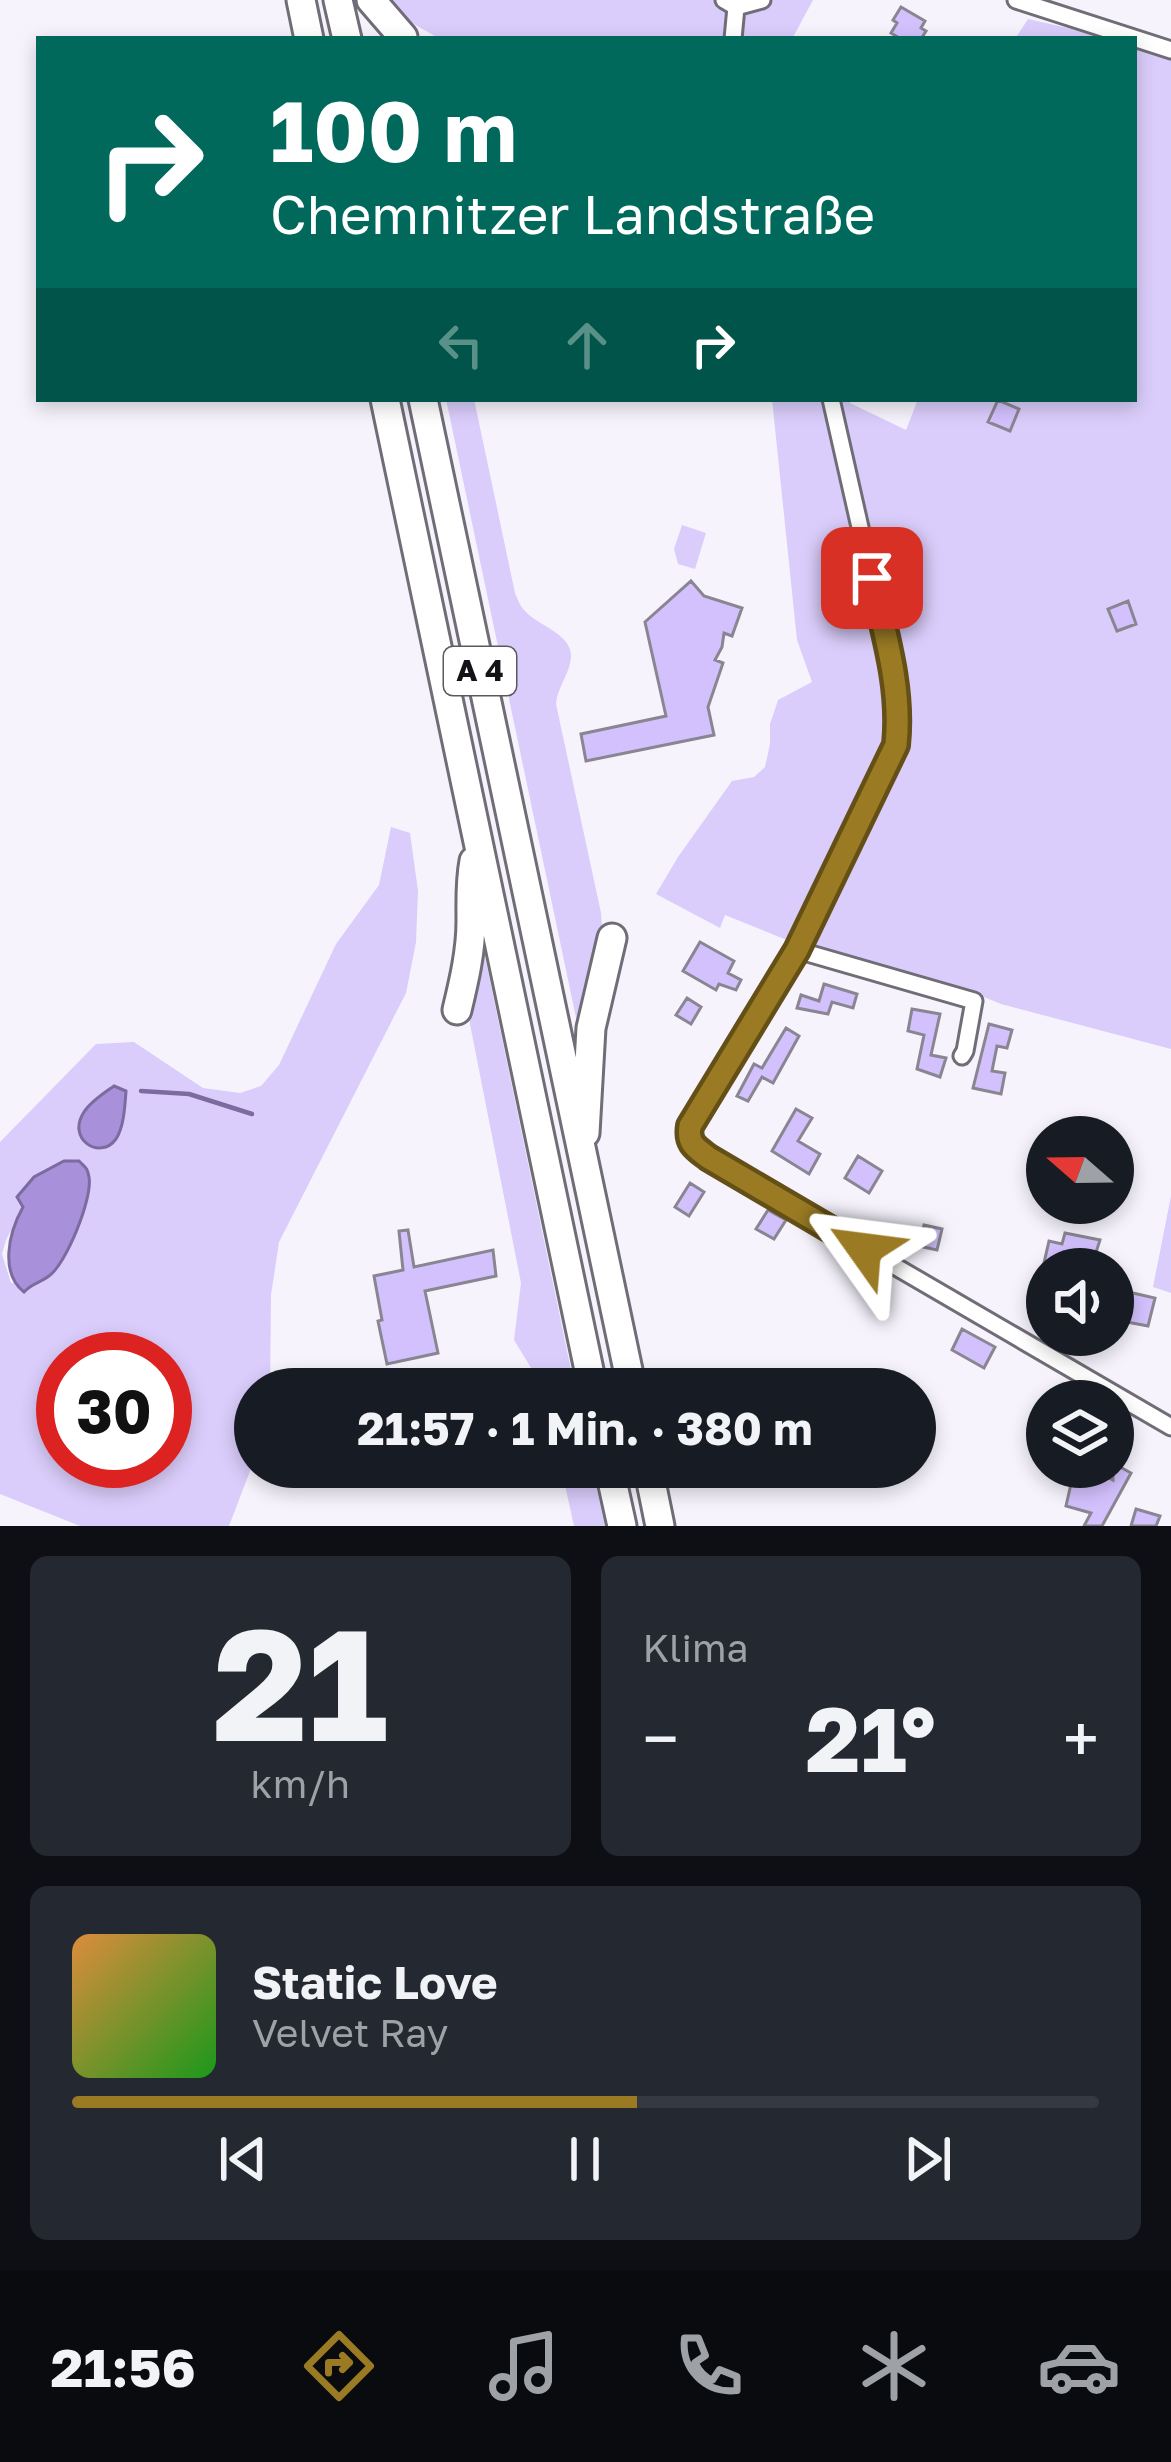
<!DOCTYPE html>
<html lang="de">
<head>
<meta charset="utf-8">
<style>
  :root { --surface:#171b24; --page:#242831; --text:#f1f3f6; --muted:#9ea1a6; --line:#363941; --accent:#9a7b24 }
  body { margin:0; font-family:"Golos Text",sans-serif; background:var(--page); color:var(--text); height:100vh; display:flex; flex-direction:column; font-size:45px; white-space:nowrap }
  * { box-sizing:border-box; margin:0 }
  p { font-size:39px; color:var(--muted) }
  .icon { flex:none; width:66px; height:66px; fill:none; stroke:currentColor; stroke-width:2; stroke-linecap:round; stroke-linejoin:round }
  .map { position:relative; height:1526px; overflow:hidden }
  .sheet { display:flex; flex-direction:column; gap:30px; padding:30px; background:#0d0f14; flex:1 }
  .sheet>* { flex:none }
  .banner { position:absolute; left:36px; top:36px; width:1101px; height:366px; border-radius:0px; box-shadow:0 6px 18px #0003; background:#00695c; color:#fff; overflow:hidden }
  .needle { width:78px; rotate:290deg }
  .fabs { position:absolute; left:1026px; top:1116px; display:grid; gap:24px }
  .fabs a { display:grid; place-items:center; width:108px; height:108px; border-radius:50%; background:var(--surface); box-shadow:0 6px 18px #0003; font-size:60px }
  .speed { position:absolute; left:36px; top:1332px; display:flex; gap:24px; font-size:60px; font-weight:700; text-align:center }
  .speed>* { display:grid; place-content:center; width:156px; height:156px; border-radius:50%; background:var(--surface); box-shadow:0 6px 18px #0003; line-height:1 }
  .speed .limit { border:18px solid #d22; background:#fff; color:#111 }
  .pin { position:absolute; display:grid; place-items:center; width:102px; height:102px; color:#fff; margin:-51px; border-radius:24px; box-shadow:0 6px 18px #0006 }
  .me { position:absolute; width:132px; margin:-66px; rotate:301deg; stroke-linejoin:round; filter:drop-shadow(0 0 9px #0008) }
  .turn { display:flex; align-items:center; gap:42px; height:252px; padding:0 36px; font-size:54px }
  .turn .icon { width:156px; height:156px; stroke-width:2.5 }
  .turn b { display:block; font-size:84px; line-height:102px }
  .lanes { display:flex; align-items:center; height:114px; padding:0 36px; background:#0003; justify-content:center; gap:60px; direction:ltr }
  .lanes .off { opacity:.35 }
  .big { font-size:90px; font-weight:700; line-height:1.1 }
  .sheet .tile { flex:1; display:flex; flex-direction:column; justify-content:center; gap:18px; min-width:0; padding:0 42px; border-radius:18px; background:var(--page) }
  .sheet .dial { align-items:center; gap:0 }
  .dial b { font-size:156px; line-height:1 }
  .song { display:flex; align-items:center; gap:36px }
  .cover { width:144px; height:144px; border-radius:18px; background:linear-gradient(135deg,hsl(30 70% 55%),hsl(120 70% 35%)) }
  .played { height:12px; border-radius:6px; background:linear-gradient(90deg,var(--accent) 55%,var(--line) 55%) }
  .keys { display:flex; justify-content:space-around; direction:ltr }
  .heat { display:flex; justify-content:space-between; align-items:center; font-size:66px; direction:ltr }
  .sheet .tiles { flex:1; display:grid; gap:30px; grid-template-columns:1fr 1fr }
  .tile:last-child { grid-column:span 2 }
  .trip { position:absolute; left:234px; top:1368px; width:702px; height:120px; border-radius:60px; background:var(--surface); box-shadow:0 6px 18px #0003; font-weight:700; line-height:120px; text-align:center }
  .tab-bar { display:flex; height:192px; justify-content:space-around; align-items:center; background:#090b0e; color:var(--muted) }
  .tab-bar .icon { width:84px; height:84px }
  .tab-bar .active { color:var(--accent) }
  .tab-bar b { font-size:54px; color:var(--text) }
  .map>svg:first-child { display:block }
  .green { fill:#dacdfb; fill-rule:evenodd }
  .water { fill:#a891da; stroke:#7b6b9f; stroke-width:3 }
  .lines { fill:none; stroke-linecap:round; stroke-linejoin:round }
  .stream { stroke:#7b6b9f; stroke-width:4.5 }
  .building { fill:#d3c1fe; stroke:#898691; stroke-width:3 }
  .street-casing { stroke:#706d77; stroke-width:21 }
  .highway-casing { stroke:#706d77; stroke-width:33 }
  .street { stroke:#fff; stroke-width:15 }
  .highway { stroke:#fff; stroke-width:27 }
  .route-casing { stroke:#645017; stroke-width:30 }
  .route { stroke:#9a7b24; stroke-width:21 }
  .labels { text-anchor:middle; stroke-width:12; stroke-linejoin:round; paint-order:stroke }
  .shield { fill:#fff; stroke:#5a595c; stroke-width:3 }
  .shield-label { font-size:30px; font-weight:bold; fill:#131216 }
</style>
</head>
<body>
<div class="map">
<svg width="1171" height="1526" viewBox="0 0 1171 1526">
  <rect width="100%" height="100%" fill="#f6f3fd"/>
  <path class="green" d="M379,0H813L792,39H440L412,23L401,29Z
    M1028,19L1117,39H1015Z
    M1134,43L1171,51V1049L1001,1004L979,995L809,949L725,915L720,928L656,894L678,857L732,781L754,777L765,767L770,744V724L778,700L812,682L797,640L772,399H849L850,403L906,430L918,399H1134Z
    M446,399H474L515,593C518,600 519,604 524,610C537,626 572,633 571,657C570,674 557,687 556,704L601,913L603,940L583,1051Z
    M682,525L706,533L695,569L678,564L674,549Z
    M391,827L410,833L418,891L416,942L406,993L279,1242L271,1295L270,1389H255V1458L229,1526H80L0,1494V1142L96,1044L134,1042L203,1088L240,1093L261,1086L279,1065L336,944L379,885ZM114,1086L126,1091L120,1127L115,1141L80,1122L91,1104ZM23,1207L48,1277L31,1284L11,1283L2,1254L6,1240ZM63,1359H165V1461H63Z
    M480,949L484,952L575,1389H544L514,1340L521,1283L469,1019V1004Z
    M1171,1196V1293L1153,1287Z
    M561,1467H592L605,1526H574Z"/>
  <path class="water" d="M114,1086L126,1091C125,1105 124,1127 116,1139C100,1161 66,1139 84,1112C91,1101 104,1093 114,1086Z
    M64,1161H79C86,1168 87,1167 89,1177C93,1198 66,1264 49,1276C40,1283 32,1283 24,1292C0,1273 8,1234 23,1207L17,1197L34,1177Z"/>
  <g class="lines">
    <path class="stream" d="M141,1091L189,1094L252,1114"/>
  </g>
  <path class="building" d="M901,7L925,21L921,28L926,31L921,39H901L891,33L897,23L893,20Z
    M998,400L1019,409L1010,431L988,422Z
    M691,581L704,596L742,608L732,636L724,633L722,647L715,660L723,663L708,707L714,735L586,761L581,734L666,716L645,622Z
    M1128,601L1136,624L1117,631L1108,609Z
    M700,942L734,961L728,973L741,980L736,990L719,984L716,990L683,971Z
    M824,984L857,994L853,1008L832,1002L828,1014L797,1008L801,995L819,1001Z
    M687,998L701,1007L691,1024L676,1015Z
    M912,1009L940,1014L931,1055L946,1058L940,1077L917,1069L924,1035L908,1031Z
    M989,1024L1012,1030L1007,1048L997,1046L992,1071L1005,1073L1001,1094L973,1088Z
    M786,1028L799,1036L773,1083L762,1077L748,1101L737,1096L754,1064L762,1068Z
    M796,1109L812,1118L798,1141L820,1154L809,1174L772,1151Z
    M858,1156L882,1171L869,1193L845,1178Z
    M690,1183L704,1192L689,1216L675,1207Z
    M768,1210L786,1220L774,1239L756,1229Z
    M924,1225L942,1229L937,1250L919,1246Z
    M408,1230L414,1267L493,1250L496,1276L425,1291L438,1353L387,1364L378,1321L382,1320L374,1276L403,1270L399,1231Z
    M1065,1233L1100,1240L1091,1268L1061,1261L1059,1267L1044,1263L1049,1241L1062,1244Z
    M1133,1293L1155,1298L1148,1326L1127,1322Z
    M962,1329L995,1347L984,1368L952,1350Z
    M1113,1463L1131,1473L1102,1526H1084L1091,1513L1066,1506L1071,1484L1080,1467H1087L1113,1480Z
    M1136,1509L1160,1516L1156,1526H1131Z"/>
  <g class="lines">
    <defs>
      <path id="street" d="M724,0L736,7L733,39
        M1016,0L1171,50
        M736,7L762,0
        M831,399L897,691L899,719L896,745L797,950L690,1127V1143L709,1158L1171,1427
        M797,950L974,1001L965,1051L962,1056"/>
      <path id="highway" d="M301,0L309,39
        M338,0L347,39
        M371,0L403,37
        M385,399L593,1389
        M423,399L632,1389
        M457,1010C464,981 471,951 471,921C471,900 470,882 474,861
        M585,1133L591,1028L612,938
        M609,1467L622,1526
        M648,1467L660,1526"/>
    </defs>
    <use href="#street" class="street-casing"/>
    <use href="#highway" class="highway-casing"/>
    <use href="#street" class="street"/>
    <use href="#highway" class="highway"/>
  </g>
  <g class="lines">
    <defs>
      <path id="route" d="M864,1249L709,1158C696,1148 687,1144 690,1126L797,950L896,745C902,688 885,634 872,578"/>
    </defs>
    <use href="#route" class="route-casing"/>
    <use href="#route" class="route"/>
  </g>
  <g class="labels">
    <rect class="shield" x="444" y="647" width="72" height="48" rx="9"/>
    <g class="shield-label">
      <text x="480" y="681">A 4</text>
    </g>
  </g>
</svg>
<div class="fabs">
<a><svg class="needle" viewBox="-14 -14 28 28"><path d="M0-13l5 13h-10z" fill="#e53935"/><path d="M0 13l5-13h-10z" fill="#9ea1a6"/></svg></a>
<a><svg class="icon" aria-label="sound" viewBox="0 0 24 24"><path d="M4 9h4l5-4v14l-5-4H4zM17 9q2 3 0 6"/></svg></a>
<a><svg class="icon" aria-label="layers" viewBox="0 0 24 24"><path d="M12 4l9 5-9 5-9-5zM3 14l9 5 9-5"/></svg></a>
</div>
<div class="speed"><div class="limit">30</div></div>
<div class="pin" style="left:872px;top:578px;background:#d93025"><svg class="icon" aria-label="arrive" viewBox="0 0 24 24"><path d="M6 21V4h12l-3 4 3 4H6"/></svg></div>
<svg class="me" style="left:864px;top:1249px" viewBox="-20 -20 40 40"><path d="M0-17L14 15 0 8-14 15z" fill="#9a7b24" stroke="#fff" stroke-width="4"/></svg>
<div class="trip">21:57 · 1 Min. · 380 m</div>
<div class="banner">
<div class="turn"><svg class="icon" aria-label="right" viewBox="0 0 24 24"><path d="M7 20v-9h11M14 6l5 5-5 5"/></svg><div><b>100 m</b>Chemnitzer Landstraße</div></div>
<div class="lanes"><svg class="icon off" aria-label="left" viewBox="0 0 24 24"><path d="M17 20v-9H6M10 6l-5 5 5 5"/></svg><svg class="icon off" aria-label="ahead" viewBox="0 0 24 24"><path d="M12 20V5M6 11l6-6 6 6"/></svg><svg class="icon" aria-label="right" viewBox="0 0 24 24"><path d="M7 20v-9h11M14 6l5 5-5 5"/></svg></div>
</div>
</div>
<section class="sheet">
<div class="tiles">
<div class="tile dial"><b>21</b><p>km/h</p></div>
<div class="tile"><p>Klima</p>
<div class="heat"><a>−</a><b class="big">21°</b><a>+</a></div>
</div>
<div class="tile">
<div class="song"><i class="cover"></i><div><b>Static Love</b><p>Velvet Ray</p></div></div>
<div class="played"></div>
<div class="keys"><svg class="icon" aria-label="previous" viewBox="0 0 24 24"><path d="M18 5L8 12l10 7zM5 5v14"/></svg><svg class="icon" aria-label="pause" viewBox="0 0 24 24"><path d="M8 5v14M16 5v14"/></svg><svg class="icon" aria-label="next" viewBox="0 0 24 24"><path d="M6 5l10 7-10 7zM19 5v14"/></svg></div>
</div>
</div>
</section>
<nav class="tab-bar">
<b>21:56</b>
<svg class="icon active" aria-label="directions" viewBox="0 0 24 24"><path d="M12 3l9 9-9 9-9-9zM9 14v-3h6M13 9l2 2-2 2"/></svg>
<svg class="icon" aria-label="music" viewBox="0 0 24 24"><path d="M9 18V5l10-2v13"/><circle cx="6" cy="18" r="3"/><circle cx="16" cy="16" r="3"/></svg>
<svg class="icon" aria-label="phone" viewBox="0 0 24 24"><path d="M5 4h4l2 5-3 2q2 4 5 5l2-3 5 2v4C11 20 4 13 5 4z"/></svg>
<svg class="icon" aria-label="climate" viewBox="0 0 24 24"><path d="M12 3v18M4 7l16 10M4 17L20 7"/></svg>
<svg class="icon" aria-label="car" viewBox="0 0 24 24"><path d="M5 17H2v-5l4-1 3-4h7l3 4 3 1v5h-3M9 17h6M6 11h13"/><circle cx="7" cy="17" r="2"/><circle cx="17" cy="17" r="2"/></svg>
</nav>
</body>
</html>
